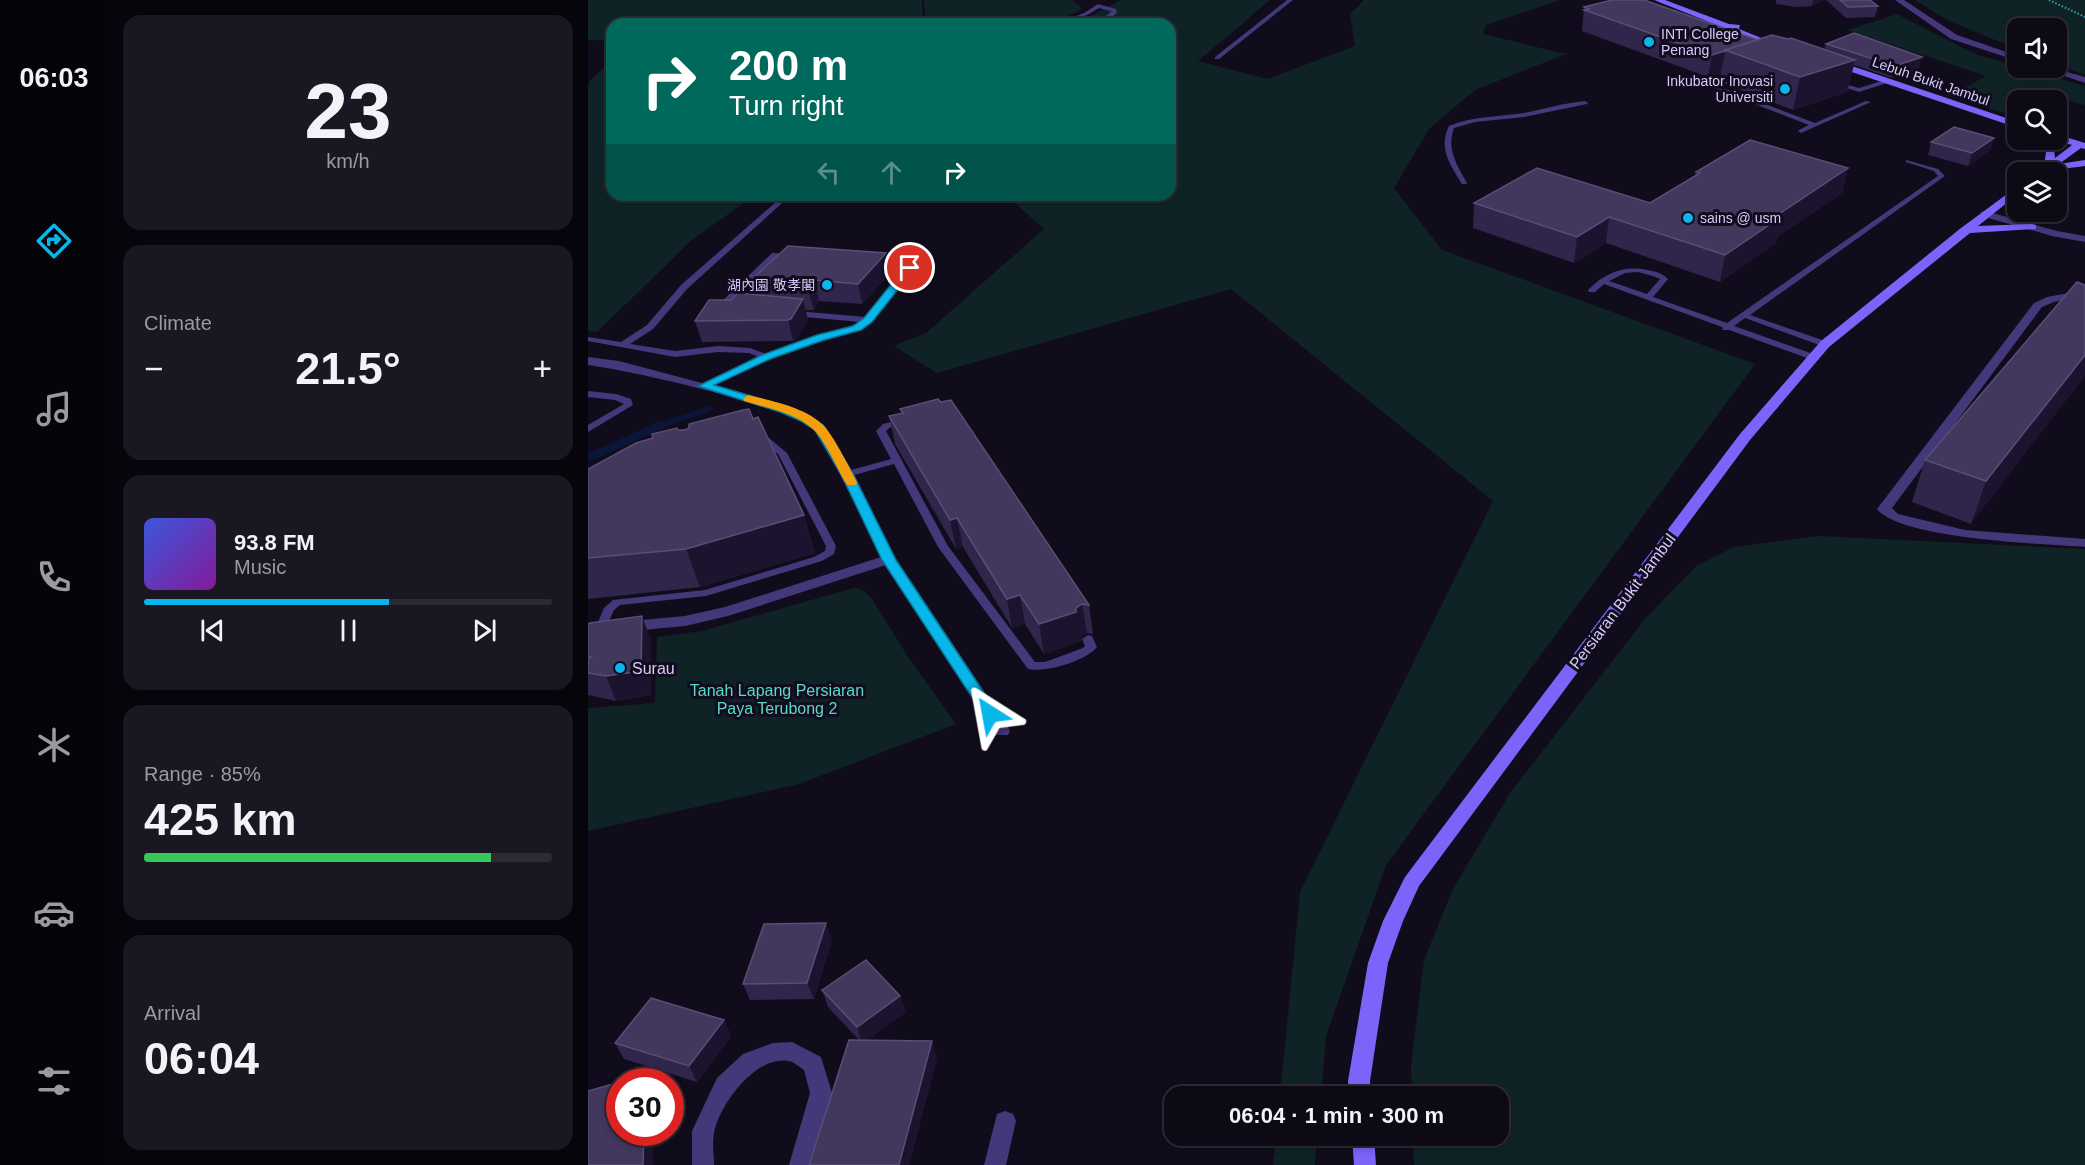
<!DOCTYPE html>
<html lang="en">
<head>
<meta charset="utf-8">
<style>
  :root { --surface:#0d0915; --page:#1b1722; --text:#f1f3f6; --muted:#9a9aa0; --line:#2d2a34; --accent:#09b6e9 }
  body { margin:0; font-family:Helvetica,"Noto Sans SC",sans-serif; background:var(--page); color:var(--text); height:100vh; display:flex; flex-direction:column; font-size:22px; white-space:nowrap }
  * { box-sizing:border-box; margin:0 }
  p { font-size:20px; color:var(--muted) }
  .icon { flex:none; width:33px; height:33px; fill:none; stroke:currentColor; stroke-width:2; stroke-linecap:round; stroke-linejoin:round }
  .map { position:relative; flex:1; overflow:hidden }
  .details { display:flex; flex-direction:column; gap:15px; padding:15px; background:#07050c; width:480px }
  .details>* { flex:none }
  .banner { position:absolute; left:18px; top:18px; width:570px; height:183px; border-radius:18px; box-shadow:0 3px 9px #0003,0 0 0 2px var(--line); background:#00695c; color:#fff; overflow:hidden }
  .buttons { position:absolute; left:1419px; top:18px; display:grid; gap:12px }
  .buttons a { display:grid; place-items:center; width:60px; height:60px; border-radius:12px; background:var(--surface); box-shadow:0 3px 9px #0003,0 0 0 2px var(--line); font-size:30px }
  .speed { position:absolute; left:18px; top:1068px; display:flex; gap:12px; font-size:30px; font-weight:700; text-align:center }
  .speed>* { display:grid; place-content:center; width:78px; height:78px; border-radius:50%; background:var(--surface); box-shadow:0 3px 9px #0003,0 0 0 2px var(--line); line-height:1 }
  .speed .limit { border:9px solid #d22; background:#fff; color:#111 }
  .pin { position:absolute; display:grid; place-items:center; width:51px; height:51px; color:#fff; margin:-26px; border:3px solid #fff; border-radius:50%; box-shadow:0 2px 6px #0007 }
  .me { position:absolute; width:66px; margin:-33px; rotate:326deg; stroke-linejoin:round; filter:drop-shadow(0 0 4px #0008) }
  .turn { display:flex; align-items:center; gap:21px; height:126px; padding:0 24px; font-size:27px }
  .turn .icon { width:78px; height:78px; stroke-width:2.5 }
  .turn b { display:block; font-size:42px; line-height:51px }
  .lanes { display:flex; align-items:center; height:57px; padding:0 24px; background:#0003; justify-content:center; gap:30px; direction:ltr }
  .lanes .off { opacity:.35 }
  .big { font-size:45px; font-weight:600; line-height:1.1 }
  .details .widget { flex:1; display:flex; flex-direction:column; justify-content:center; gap:9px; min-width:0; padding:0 21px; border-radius:18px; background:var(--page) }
  .details .dial { align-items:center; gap:0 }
  .dial b { font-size:78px; line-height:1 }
  .song { display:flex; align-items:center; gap:18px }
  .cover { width:72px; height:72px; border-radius:9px; background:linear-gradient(135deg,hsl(230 70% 55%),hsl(290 70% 35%)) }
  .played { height:6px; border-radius:3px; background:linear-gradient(90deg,var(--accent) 60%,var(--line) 60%) }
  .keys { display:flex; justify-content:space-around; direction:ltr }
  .heat { display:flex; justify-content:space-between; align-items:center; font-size:33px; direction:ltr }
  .charge { height:9px; border-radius:4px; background:linear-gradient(90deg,#34c759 85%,var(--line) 0) }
  .trip { position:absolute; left:576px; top:1086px; width:345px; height:60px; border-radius:18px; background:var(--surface); box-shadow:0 3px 9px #0003,0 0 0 2px var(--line); font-weight:600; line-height:60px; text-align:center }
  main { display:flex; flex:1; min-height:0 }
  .tabs { display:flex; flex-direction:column; width:108px; justify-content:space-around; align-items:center; background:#050408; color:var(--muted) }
  .tabs .icon { width:42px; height:42px }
  .tabs .selected { color:var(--accent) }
  .tabs b { font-size:27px; color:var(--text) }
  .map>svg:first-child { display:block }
  .green { fill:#0f2326 }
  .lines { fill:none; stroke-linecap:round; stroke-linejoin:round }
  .stream-far1 { stroke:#0a1537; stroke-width:6 }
  .stream { stroke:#0a1537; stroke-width:8 }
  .path { stroke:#31a1a9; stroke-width:2; stroke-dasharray:1.5 2; stroke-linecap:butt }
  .lane { fill:#433879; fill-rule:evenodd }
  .street { fill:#433879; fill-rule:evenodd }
  .secondary { fill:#7a64f9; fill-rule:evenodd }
  .wall { fill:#30254a }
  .shaded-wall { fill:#1c142f }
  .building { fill:#42375d; stroke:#594e76; stroke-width:1.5 }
  .route { fill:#09b6e9; stroke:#067697; stroke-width:1.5 }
  .slow { fill:#f59e0b }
  .poi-dot { fill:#09b6e9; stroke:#110c1c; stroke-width:2 }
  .labels { text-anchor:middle; stroke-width:6; stroke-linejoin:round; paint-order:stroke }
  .far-poi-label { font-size:14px; fill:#d5c9fd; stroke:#110c1c; text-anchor:start }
  .far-street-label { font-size:14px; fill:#d5c9fd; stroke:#110c1c }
  .street-label { font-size:16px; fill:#d5c9fd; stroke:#110c1c }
  .poi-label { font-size:16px; fill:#d5c9fd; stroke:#110c1c; text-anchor:start }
  .park-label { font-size:16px; fill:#59d9c9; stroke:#110c1c }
</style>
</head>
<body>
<main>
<nav class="tabs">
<b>06:03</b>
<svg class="icon selected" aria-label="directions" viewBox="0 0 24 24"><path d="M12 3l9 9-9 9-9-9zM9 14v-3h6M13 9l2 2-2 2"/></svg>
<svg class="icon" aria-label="music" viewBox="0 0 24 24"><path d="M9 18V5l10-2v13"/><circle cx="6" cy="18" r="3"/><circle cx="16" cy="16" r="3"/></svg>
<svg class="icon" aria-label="phone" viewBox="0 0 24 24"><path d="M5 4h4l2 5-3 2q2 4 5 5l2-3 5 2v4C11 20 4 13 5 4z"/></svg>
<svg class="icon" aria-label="climate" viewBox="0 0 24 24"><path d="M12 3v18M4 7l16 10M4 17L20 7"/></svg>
<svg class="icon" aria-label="car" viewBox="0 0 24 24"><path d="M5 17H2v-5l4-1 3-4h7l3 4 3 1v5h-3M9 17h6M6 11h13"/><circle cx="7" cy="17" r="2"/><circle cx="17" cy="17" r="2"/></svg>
<svg class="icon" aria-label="filters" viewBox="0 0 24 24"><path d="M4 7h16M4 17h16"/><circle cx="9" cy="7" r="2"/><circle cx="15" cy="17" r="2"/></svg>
</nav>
<section class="details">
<div class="widget dial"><b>23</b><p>km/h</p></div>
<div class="widget"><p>Climate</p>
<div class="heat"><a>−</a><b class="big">21.5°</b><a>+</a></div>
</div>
<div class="widget">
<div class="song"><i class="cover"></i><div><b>93.8 FM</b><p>Music</p></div></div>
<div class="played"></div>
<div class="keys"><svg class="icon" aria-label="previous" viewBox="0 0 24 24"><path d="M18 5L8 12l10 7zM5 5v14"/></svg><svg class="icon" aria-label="pause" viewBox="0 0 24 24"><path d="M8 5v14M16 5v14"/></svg><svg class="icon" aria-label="next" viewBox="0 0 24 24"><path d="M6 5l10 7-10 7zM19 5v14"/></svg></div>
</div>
<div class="widget"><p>Range · 85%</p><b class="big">425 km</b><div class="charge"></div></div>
<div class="widget"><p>Arrival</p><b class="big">06:04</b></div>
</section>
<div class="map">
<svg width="1497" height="1165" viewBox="0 0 1497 1165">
  <rect width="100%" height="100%" fill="#110c1c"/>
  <path class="green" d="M0,0H334L335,24H24V41L0,40Z
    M336,0H484L494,8C463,33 378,24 338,24Z
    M533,0H682L610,61L679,79L767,46L762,14L776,0H972L898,25L895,34L978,54L887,90L841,129L806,188L854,250L1167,364L798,865L738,1036L733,1096H692L712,892L905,501L643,289L349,373L306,346L338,333L456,229L418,195H582V24H480L499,18Z
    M1327,0H1497V75L1469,64L1468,28H1430L1429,49L1361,21Z
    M1309,14L1387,54L1497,86V105L1471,98L1462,100H1430L1429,109L1416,113L1361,96L1398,76L1260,30Z
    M24,59V195H167L104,240L9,332L0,331V83Z
    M1230,536L1497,549V1165H826L825,1136H910V1096H824L823,1066L836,960L865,889L922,793L1057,619L1107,567L1146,547Z
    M266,588L273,589L282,596L320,657L368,724L211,784L0,831V708L67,703L69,637L114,631Z
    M688,1136H729L727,1165H685Z"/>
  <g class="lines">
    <path class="stream-far1" d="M70,426L121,409"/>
    <path class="stream" d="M0,458L73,425"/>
    <path class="path" d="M1461,0L1497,17"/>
    <path class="lane" d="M699,0H705L631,59H627V57Z
      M510,4L528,9L529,13L514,24H507L523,12V11L511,8C498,16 483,24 467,24L496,13Z
      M1143,72L1148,73L1125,82L1127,85L1227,123L1278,101L1283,102L1213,133L1210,131L1211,130L1221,125L1122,87L1120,80Z
      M1300,79L1302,80V82L1271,92L1246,84L1249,82L1271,88Z
      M997,101L1000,103L999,104L936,117L887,122L866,128C858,149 869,165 879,183L878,184H874C862,165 850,148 861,126C885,116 910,117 936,113C956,109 976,103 997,101Z
      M1318,160L1350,169L1357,176L1162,315L1240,342V346H1234L1157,318L1146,326L1228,355V359H1222L1141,330H1135L1134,327L1016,284L1007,292H1001L1000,290C1017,273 1035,265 1059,270C1067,271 1074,273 1080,279L1065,297L1139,323L1350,176L1346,171L1318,162ZM1050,272L1065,276L1072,279L1059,294L1021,281L1037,273Z
      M196,195H203L99,289L65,329L42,344L87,351L130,346L162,348L178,354L207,343L252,330L272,322L130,309V305L184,253H187L325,264V268L283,322L275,326L258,334L189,356L115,389L111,386L112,384L171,357L161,353L130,352L87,357L0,341V337L33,342L59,325L93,285ZM189,257H192L317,268L278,317L139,305Z
      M332,195L367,197L388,195C374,205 346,203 332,195Z
      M0,391L28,394L43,399L45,405L0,432V425L36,404L27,400L0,397Z
      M315,419L320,422L318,424L301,428L298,431L360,546L447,662H457L495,648L497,646L494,639L500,635L504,636L509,647C498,661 457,673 440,669L350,547L306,464L259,477L256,476L254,474L256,472L303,459L288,431L295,424Z
      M172,432L175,433L199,453L248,546L246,554L234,561L118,596L32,605L26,610L16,632H8L7,629L16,608L25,600L117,590L226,557L237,551L238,546L190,454L167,435Z"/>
    <path class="street" d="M1307,0H1316L1369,35L1430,56V61L1363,39Z
      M1453,68H1464L1497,77V83Z
      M1397,211L1469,231L1497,236V242L1464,236L1393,216V212Z
      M1497,290V296L1466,302L1454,307L1304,508L1310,514L1377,530L1497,539V547C1456,544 1312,539 1289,509L1446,303L1459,297Z
      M0,357L31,361L201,406L222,415L238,428L266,474L308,559L420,727L422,731L420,735H408L298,565L140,616L97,626L0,635V625L97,616L137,607L293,557C276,523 260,488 241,455C236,447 232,438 227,431C205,406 39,370 0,365Z
      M204,1042L233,1057L244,1093L223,1165H201L222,1093L216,1070C211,1067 205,1061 200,1061C168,1055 131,1105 126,1133C124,1143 126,1155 126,1165H104V1131L129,1078L155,1054L185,1043Z
      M417,1111L425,1114L428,1121L418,1165H396L409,1114Z"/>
    <path class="secondary" d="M1066,0H1077L1141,24L1152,25L1151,29L1193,46L1186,48Z
      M1243,61H1249L1430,122V128L1243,65Z
      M1468,134L1497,143V149L1493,148L1471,164L1497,160V166L1450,172L1456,166L1458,152L1449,140L1460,141L1466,149L1467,158L1484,145L1466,140H1468Z
      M1430,186V194L1390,226L1444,224L1448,225V229L1382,233L1241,347L1162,440L831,886L815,921L800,963L782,1081L783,1096H761L760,1081L780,963L795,921L817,877L1152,434L1233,341L1373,228Z
      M1436,212H1446L1456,221L1447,223Z
      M764,1136H786L788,1165H766Z"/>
  </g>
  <path class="wall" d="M1188,0H1237L1224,6L1208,7L1188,4Z
    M1238,0H1282L1290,6L1287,17L1258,18Z
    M996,7L1170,40L1236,50L1238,44L1331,69L1304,78L1266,65L1259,92L1205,110L1132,82L1133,73L1120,77L994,31Z
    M1406,138L1402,150L1380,166L1340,155L1343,142Z
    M1260,168L1254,193L1189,237L1188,243L1132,282L1018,243L986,263L885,228L886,203H1062L1107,177L1108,172Z
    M298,253L302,273L274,304L231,301L226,310H218L220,320L208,340L205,341L114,342L107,321L143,300L162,294L159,284Z
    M1489,282L1383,524L1324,502L1337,460Z
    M312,409L501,605L505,634L499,633L493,637V641L456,654L437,624L424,628L375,547L368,549L307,444L301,416L313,413Z
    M101,428L216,515L227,553L112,587L0,599V469L90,430H97Z
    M0,624L63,640V695L28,701L0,695Z
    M244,940L226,999L162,1000L155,984Z
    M234,990L312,996L318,1012L279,1040L349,1058L321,1165H221L271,1040L240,1007Z
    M136,1020L143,1036L109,1082L36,1059L27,1043Z"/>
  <path class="shaded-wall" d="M1225,0H1237L1224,6Z
    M1137,51L1133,73L1120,77L1124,55Z
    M1334,57L1331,69L1304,78L1307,66Z
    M1267,60L1259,92L1205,110L1212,77Z
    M1406,138L1402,150L1380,166L1384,153Z
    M1260,168L1254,193L1189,237L1188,243L1132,282L1137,255L1188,216Z
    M1021,217L1018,243L986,263L989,237Z
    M298,253L302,273L274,304L270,284Z
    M226,280L231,301L226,310L220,290Z
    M215,299L220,320L208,340L205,341L200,320Z
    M1497,355V376L1383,524L1398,481Z
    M216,515L227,553L112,587L98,549Z
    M369,518L375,547L368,549L362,520Z
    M432,595L437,624L424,628L419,599Z
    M494,604L499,633L493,637V641L456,654L451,624L488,608Z
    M54,616L63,640V695L28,701L18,676Z
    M238,923L244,940L226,999L219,983Z
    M312,996L318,1012L274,1044L269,1027Z
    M136,1020L143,1036L109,1082L101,1066Z
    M344,1041L349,1058L321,1165H311Z
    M56,1132H65V1165H55Z"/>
  <path class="building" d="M1024,0H1056L1170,40L1137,50V51L1124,55L996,10L1001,9L996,7Z
    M1252,0H1282L1290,6L1260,7Z
    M1266,33L1334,57L1307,66L1238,44Z
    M1184,35L1200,39L1203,38L1267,60L1212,77L1137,50Z
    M1366,127L1406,138L1384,153L1343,142Z
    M1162,140L1260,168L1188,216L1193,217L1137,255L1021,217L989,237L886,203L949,168L1062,203L1112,173L1108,172Z
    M200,246L298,253L270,284L226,280L220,290L159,284Z
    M1489,282L1497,285V355L1398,481L1337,460Z
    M150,293L215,299L203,319L200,320L107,321L121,300H143Z
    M350,399L353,402L363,400L501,605L494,604L488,608V612L451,624L432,595L419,599L369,518L362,520L301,416L315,413L312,409Z
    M161,409L165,419L170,417L216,515L98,549L0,558V469L48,443L65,438L64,434L89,428L90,430H97L101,428V424L155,410Z
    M54,616L53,671L18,676L0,673V659L3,657L0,656V624L2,623Z
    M238,923L219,983L155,984L176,924Z
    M278,960L312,996L269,1027L234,990Z
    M63,998L136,1020L101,1066L27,1043Z
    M261,1040L344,1041L311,1165H221Z
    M57,1075V1082H35Z
    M32,1082V1132H56L55,1165H0V1091Z"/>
  <path class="route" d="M318,266L327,268L284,322L273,330L236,340L182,359L126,385L200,407L221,416L235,425L265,474L308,560L410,714L408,717H397L294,560L253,474L227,430L213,421L192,412L110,386L174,355L229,335L265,326L276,318Z"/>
  <path class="slow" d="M160,395C184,401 217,407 235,425C246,436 261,467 269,482L268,485H259C249,469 238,441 225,429C207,413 179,408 156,401L155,399Z"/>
  <g class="poi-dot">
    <circle cx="1061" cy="42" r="6"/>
    <circle cx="1197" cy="89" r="6"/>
    <circle cx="1100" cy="218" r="6"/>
    <circle cx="239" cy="285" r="6"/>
    <circle cx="32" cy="668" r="6"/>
  </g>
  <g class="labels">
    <g class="far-poi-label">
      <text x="1073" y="39">INTI College<tspan x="1073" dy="16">Penang</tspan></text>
      <text x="1185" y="86" text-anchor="end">Inkubator Inovasi<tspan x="1185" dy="16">Universiti</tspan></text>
      <text x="1112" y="223">sains @ usm</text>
      <text x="227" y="290" text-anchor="end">湖內園 敬孝閣</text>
    </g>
    <g class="far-street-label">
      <text transform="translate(1343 81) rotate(19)" y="5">Lebuh Bukit Jambul</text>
    </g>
    <g class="street-label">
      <text transform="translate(1034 601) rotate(-53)" y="6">Persiaran Bukit Jambul</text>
    </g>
    <g class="poi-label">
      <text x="44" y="674">Surau</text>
    </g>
    <g class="park-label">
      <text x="189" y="696">Tanah Lapang Persiaran<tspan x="189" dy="18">Paya Terubong 2</tspan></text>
    </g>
  </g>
</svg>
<div class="buttons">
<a><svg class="icon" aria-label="sound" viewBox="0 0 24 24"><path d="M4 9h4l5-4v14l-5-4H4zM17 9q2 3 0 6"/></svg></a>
<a><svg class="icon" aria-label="search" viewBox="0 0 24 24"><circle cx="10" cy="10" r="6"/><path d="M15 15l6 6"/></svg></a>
<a><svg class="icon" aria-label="layers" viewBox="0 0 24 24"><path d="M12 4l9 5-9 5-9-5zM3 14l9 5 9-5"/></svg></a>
</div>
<div class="speed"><div class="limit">30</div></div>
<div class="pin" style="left:322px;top:268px;background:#d93025"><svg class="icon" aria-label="arrive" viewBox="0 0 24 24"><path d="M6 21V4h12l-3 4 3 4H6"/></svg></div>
<svg class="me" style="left:402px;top:714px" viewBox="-20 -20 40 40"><path d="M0-17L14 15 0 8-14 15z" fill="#09b6e9" stroke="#fff" stroke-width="4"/></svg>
<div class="trip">06:04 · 1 min · 300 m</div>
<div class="banner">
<div class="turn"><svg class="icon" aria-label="right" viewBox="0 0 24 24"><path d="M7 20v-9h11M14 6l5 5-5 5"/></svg><div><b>200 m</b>Turn right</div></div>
<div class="lanes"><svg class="icon off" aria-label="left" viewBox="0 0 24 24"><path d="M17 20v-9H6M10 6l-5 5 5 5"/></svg><svg class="icon off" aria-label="ahead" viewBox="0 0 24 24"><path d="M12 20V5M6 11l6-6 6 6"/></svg><svg class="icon" aria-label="right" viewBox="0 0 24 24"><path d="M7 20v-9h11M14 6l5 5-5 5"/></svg></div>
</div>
</div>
</main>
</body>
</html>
